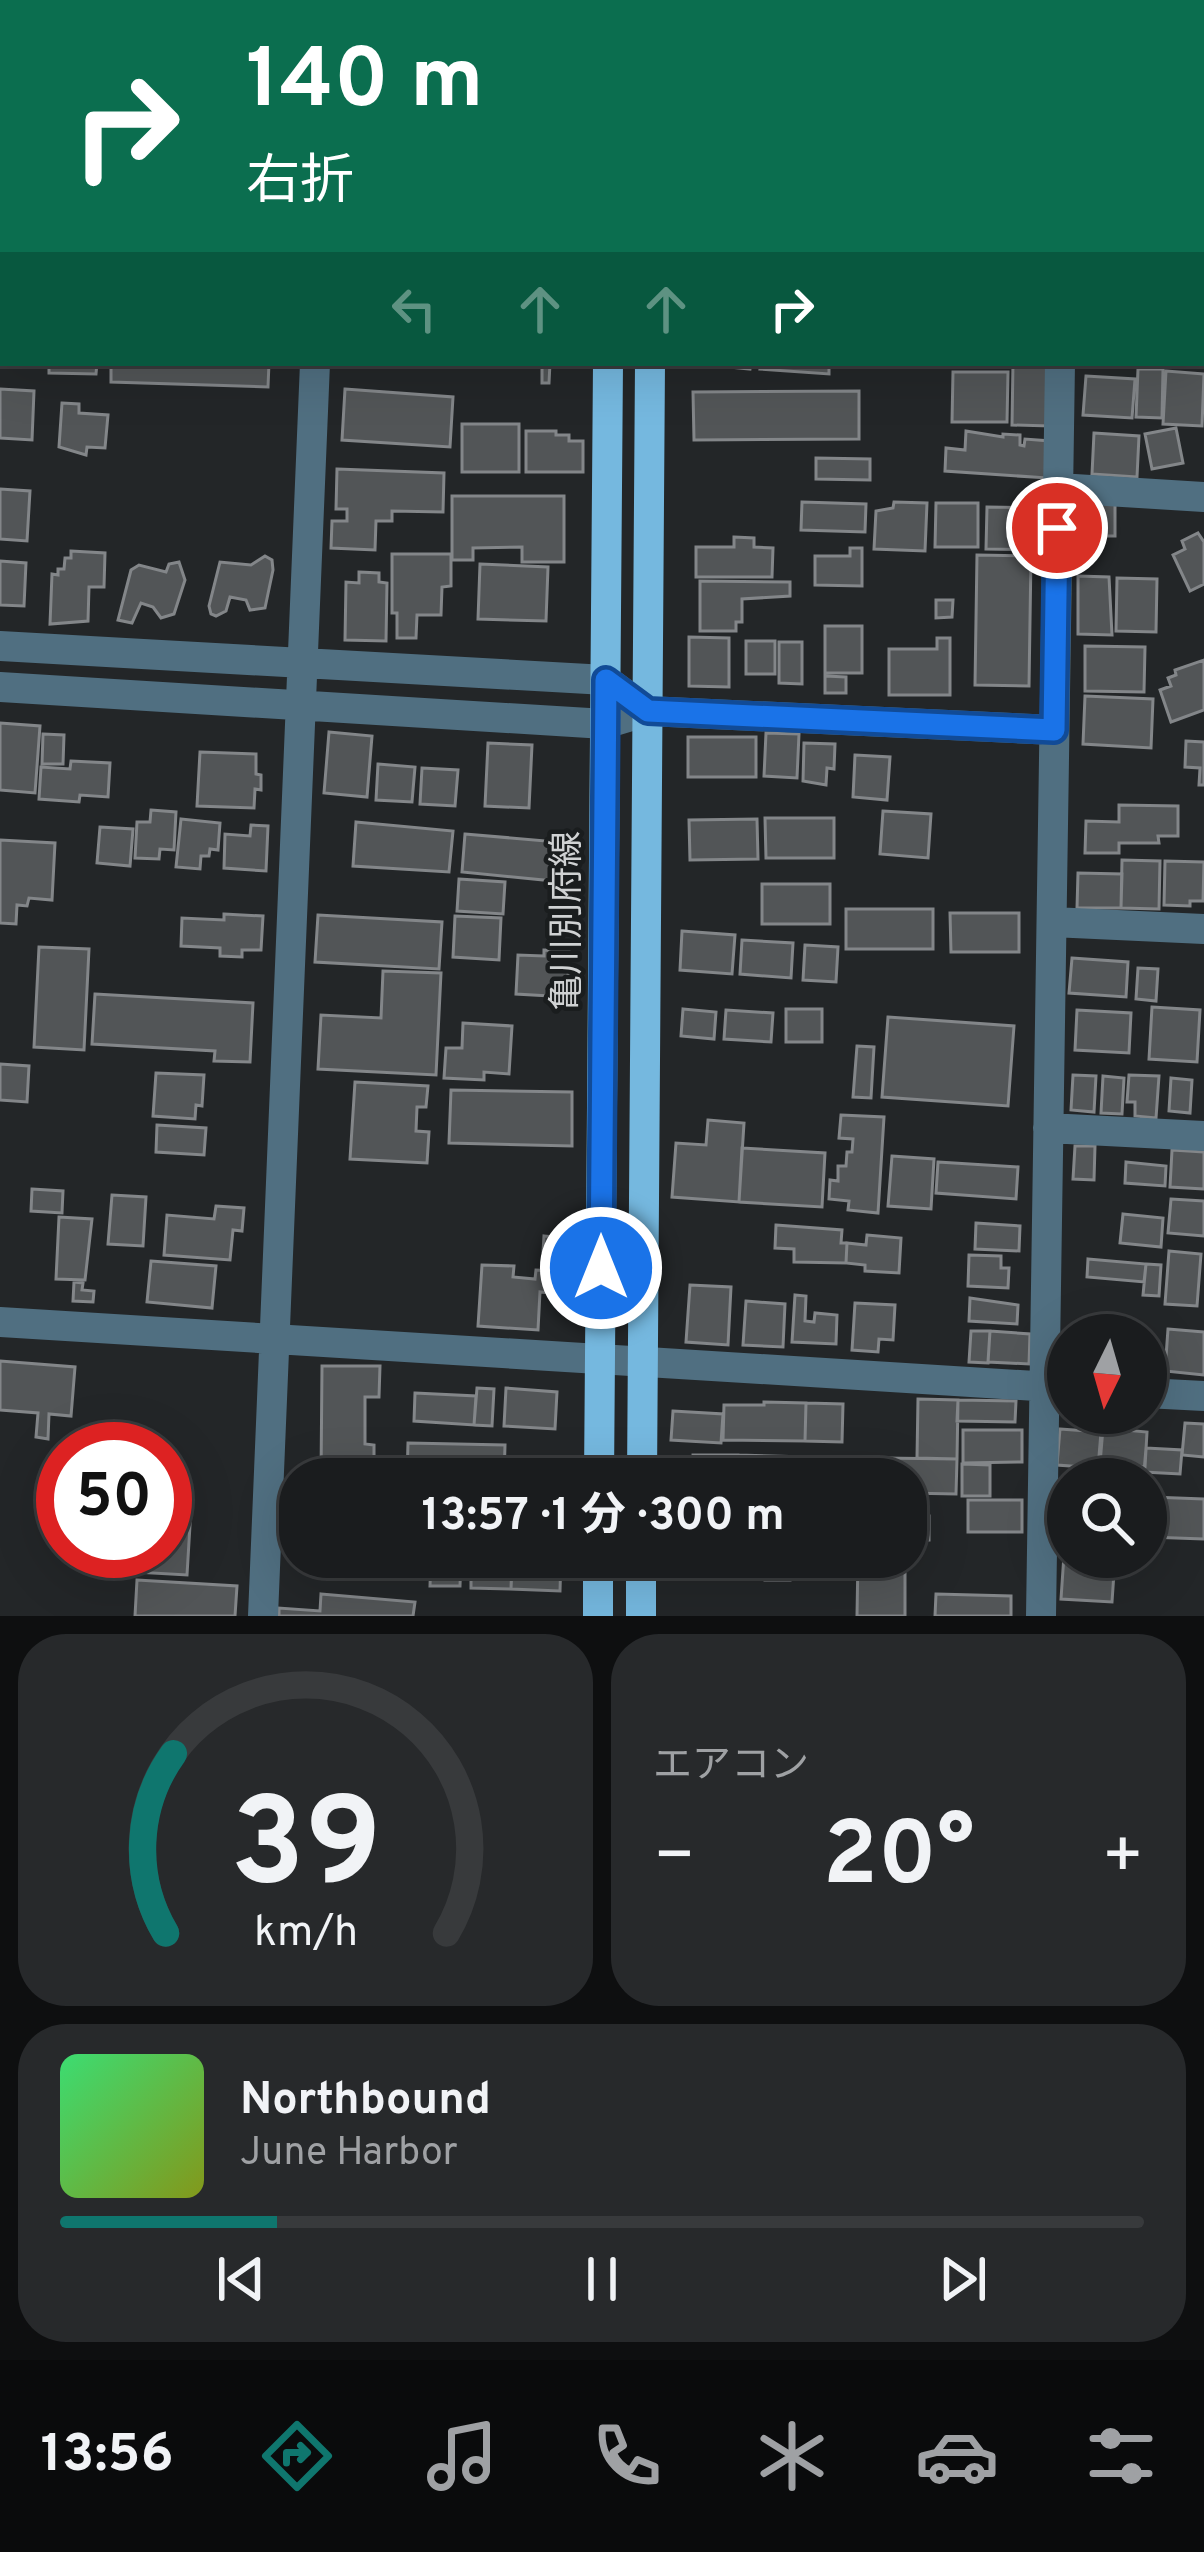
<!DOCTYPE html>
<html lang="ja">
<head>
<meta charset="utf-8">
<style>
  :root { --surface:#1a1c1e; --page:#27292b; --text:#f1f3f6; --muted:#9fa1a4; --line:#383a3c; --accent:#0f766e }
  body { margin:0; font-family:Overpass,"Noto Sans JP",sans-serif; background:var(--page); color:var(--text); height:100vh; display:flex; flex-direction:column; font-size:45px; white-space:nowrap }
  * { box-sizing:border-box; margin:0 }
  p { font-size:39px; color:var(--muted) }
  .icon { flex:none; width:66px; height:66px; fill:none; stroke:currentColor; stroke-width:2; stroke-linecap:round; stroke-linejoin:round }
  .map { position:relative; height:1616px; overflow:hidden }
  .details { display:flex; flex-direction:column; gap:18px; padding:18px; background:#0e0f10; flex:1 }
  .details>* { flex:none }
  .guide { position:absolute; left:0px; top:0px; width:1206px; height:366px; box-shadow:0 12px 48px #0002,0 0 0 3px var(--line); background:#0b6e4f; color:#fff; overflow:hidden }
  .needle { width:78px; rotate:185deg }
  .buttons { position:absolute; left:1047px; top:1314px; display:grid; gap:24px }
  .buttons a { display:grid; place-items:center; width:120px; height:120px; border-radius:50%; background:var(--surface); box-shadow:0 12px 48px #0002,0 0 0 3px var(--line); font-size:60px }
  .speed { position:absolute; left:36px; top:1422px; display:flex; gap:24px; font-size:60px; font-weight:700; text-align:center }
  .speed>* { display:grid; place-content:center; width:156px; height:156px; border-radius:50%; background:var(--surface); box-shadow:0 12px 48px #0002,0 0 0 3px var(--line); line-height:1 }
  .speed .limit { border:18px solid #d22; background:#fff; color:#111 }
  .pin { position:absolute; display:grid; place-items:center; width:102px; height:102px; color:#fff; margin:-51px; border:6px solid #fff; border-radius:50%; box-shadow:0 3px 12px #0007 }
  .me { position:absolute; width:132px; margin:-66px; rotate:0deg; stroke-linejoin:round; filter:drop-shadow(0 0 9px #0008) }
  .turn { display:flex; align-items:center; gap:42px; height:252px; padding:0 48px; font-size:54px }
  .turn .icon { width:156px; height:156px; stroke-width:2.5 }
  .turn b { display:block; font-size:84px; line-height:102px }
  .lanes { display:flex; align-items:center; height:114px; padding:0 48px; background:#0003; justify-content:center; gap:60px; direction:ltr }
  .lanes .off { opacity:.35 }
  .big { font-size:90px; font-weight:700; line-height:1.1 }
  .details .tile { flex:1; display:flex; flex-direction:column; justify-content:center; gap:18px; min-width:0; padding:0 42px; border-radius:48px; background:var(--page) }
  .details .dial { align-items:center; gap:0 }
  .dial svg { height:312px; overflow:visible; fill:none; stroke:var(--line); stroke-width:7; stroke-linecap:round; text-anchor:middle }
  .dial text { fill:var(--text); stroke:none }
  .song { display:flex; align-items:center; gap:36px }
  .cover { width:144px; height:144px; border-radius:18px; background:linear-gradient(135deg,hsl(140 70% 55%),hsl(70 70% 35%)) }
  .played { height:12px; border-radius:6px; background:linear-gradient(90deg,var(--accent) 20%,var(--line) 20%) }
  .keys { display:flex; justify-content:space-around; direction:ltr }
  .heat { display:flex; justify-content:space-between; align-items:center; font-size:66px; direction:ltr }
  .details .tiles { flex:1; display:grid; gap:18px; grid-template-columns:1fr 1fr }
  .tile:last-child { grid-column:span 2 }
  .trip { position:absolute; left:279px; top:1458px; width:648px; height:120px; border-radius:48px; background:var(--surface); box-shadow:0 12px 48px #0002,0 0 0 3px var(--line); font-weight:700; line-height:120px; text-align:center }
  .tabs { display:flex; height:192px; justify-content:space-around; align-items:center; background:#0a0b0c; color:var(--muted) }
  .tabs .icon { width:84px; height:84px }
  .tabs .selected { color:var(--accent) }
  .tabs b { font-size:54px; color:var(--text) }
  .map>svg:first-child { display:block }
  .building { fill:#525557; stroke:#838689; stroke-width:3 }
  .lines { fill:none; stroke-linecap:round; stroke-linejoin:round }
  .minor { stroke:#506f81; stroke-width:30 }
  .major { stroke:#75b8df; stroke-width:30 }
  .route-casing { stroke:#114b97; stroke-width:30 }
  .route { stroke:#1a73e8; stroke-width:21 }
  .labels { text-anchor:middle; stroke-width:9; stroke-linejoin:round; paint-order:stroke }
  .street-label { font-size:36px; fill:#d0d2d3; stroke:#1a1d1e }
</style>
</head>
<body>
<div class="map">
<svg width="1204" height="1616" viewBox="0 0 1204 1616">
  <rect width="100%" height="100%" fill="#232628"/>
  <path class="building" d="M49,363H97L96,374L49,373Z
    M111,363H269L268,387L111,382Z
    M457,363H550L549,383H542V367Z
    M690,363H751L750,369Z
    M761,363H829V374L760,369Z
    M1013,363H1051L1050,426L1012,425Z
    M1138,369H1163L1162,418L1136,417Z
    M1166,371L1204,374L1202,426L1163,424Z
    M953,372H1008L1007,422H952Z
    M1086,376L1135,379L1132,418L1083,415Z
    M0,389L34,391L32,440L0,438Z
    M345,389L453,397L450,447L342,440Z
    M859,391V439L694,440L693,392Z
    M62,403L79,404V413L108,415L105,448L87,447L86,455L59,447Z
    M462,424H519V472H462Z
    M1176,428L1183,463L1152,469L1145,434Z
    M526,431H556V435H569V441H583V472H526Z
    M966,431L1003,437V434L1020,435V445L1024,446L1025,439L1050,441L1047,478L945,471L946,448L965,450Z
    M1094,433L1139,436L1137,477L1092,474Z
    M816,458L870,459V480L816,479Z
    M337,469L444,473L443,512L392,511V521H376L375,550L331,548L332,521H347V509H336Z
    M0,489L30,491L27,541L0,539Z
    M452,496H564V562H522V547L473,548V560H452Z
    M1082,496L1115,497V536H1081Z
    M802,502L866,504L865,532L801,530Z
    M894,502L927,503L925,551L874,549L876,511L893,508Z
    M936,503H978V547H935Z
    M987,507L1044,508L1043,550L986,549Z
    M1198,533L1204,542V584L1190,591L1173,555L1185,549L1182,541Z
    M734,537L754,538V547L773,548L772,577H696V547H734Z
    M850,548H862V586L815,585V556H850Z
    M71,551L105,553L104,587H89L88,621L50,624L52,574L58,575V569H64L65,558H71Z
    M392,554H451V586L442,587L441,615H417L416,638H397V613H392Z
    M977,555L1031,556L1029,686L975,685Z
    M265,556L272,560L273,570L265,608L250,610L246,600L230,597L226,611L216,616L211,614L209,606L220,562L251,565Z
    M0,561L26,563L24,606L0,605Z
    M179,562L185,580L174,614L161,618L153,607L141,603L132,623L118,620L131,570L139,565L166,572L169,564Z
    M480,564L548,567L546,621L478,619Z
    M359,572L379,573V582L387,583L386,641L345,640L346,582L359,583Z
    M1078,576L1109,577L1112,635L1078,634Z
    M1117,578L1157,579L1156,632L1116,631Z
    M700,581L790,582V596L742,599V622H736V631H700Z
    M936,600H953L952,617L936,618Z
    M825,626H862V673H825Z
    M689,637L729,638V687L689,686Z
    M937,638H950V695H889V649H937Z
    M746,641H775V674H746Z
    M779,642H802V684L779,683Z
    M1085,646L1145,647L1144,692L1085,691Z
    M1204,660V710L1171,722L1160,690L1171,686L1168,678L1176,675L1175,670Z
    M825,676L846,677V693H825Z
    M1085,696L1153,699L1151,748L1083,744Z
    M0,723L40,726L35,793L0,790Z
    M329,732L372,736L367,797L324,793Z
    M766,733L799,734L797,778L764,776Z
    M43,734L64,735L63,764H42Z
    M688,737H756V777H688Z
    M1186,741L1204,742V785H1199L1200,768L1185,767Z
    M488,743L532,745L529,808L485,806Z
    M804,743L835,744L834,769L827,768L826,785L803,781Z
    M200,752L256,754V774L261,775V790L255,789L254,808L197,806Z
    M855,755L890,757L887,800L853,797Z
    M71,761L110,763L108,797L80,795L79,802L39,799L41,767L70,769Z
    M378,764L415,767L412,802L376,800Z
    M422,768L458,770L455,806L420,804Z
    M1119,805L1178,806V836H1158L1159,843H1119V853H1085L1086,821L1119,822Z
    M151,810L176,812L174,850L160,849L159,859L135,858L137,822H150Z
    M883,811L931,814L928,858L880,854Z
    M765,818H834V858H766Z
    M181,819L220,823L218,850L210,849L209,856H201L200,869L176,867Z
    M757,819L758,859L690,860L689,820Z
    M356,822L453,831L449,872L353,866Z
    M251,825L268,826L266,871L224,868L225,834L250,836Z
    M100,827L133,829L130,866L97,863Z
    M465,834L558,842L554,881L462,872Z
    M0,840L55,843L52,900L29,898L27,906L17,905L16,924L0,923Z
    M1122,860L1160,861L1159,909L1121,908Z
    M1165,861L1204,862L1203,901H1190V906L1164,905Z
    M1078,873L1122,874L1121,908H1077Z
    M459,879L505,882L503,914L457,911Z
    M762,884H830V924H762Z
    M846,909H933V949H846Z
    M950,913H1019V952H951Z
    M224,914L263,916L261,950H242V957L220,956V948L181,946L182,918L224,920Z
    M318,915L442,922L439,969L315,962Z
    M455,916L501,918L499,960L453,957Z
    M682,931L735,935L732,974L680,970Z
    M742,940L793,943L791,978L740,974Z
    M805,945L838,947L836,982L803,980Z
    M39,947L89,949L84,1050L34,1047Z
    M544,950L569,951L567,997L516,994L518,955L544,956Z
    M1072,958L1128,962L1126,997L1069,993Z
    M1138,968L1158,969L1156,1001L1136,999Z
    M383,971L441,973L436,1075L318,1069L321,1015L381,1018Z
    M95,994L253,1003L250,1062L214,1061L215,1051L92,1044Z
    M1152,1007L1200,1010L1197,1062L1149,1059Z
    M683,1009L716,1012L714,1039L681,1036Z
    M786,1009H822V1042H786Z
    M726,1010L773,1013L771,1042L724,1039Z
    M1077,1010L1131,1013L1129,1053L1075,1050Z
    M888,1017L1014,1026L1008,1106L882,1097Z
    M463,1023L512,1026L509,1074L484,1072V1080L444,1078L446,1048H462Z
    M857,1046L874,1047L871,1098L853,1097Z
    M0,1064L29,1066L27,1102L0,1100Z
    M156,1073L204,1075L202,1106L196,1105L195,1119L153,1116Z
    M1073,1075L1096,1076L1094,1112L1071,1110Z
    M1129,1075L1159,1076L1156,1118L1135,1116V1102H1127Z
    M1103,1076L1124,1078L1122,1114L1101,1113Z
    M1171,1078L1192,1080L1190,1113L1169,1111Z
    M355,1082L428,1086L426,1107H417L416,1131L429,1132L427,1163L350,1159Z
    M451,1090L572,1092V1146L449,1143Z
    M841,1115L884,1117L878,1213L848,1210L849,1201L829,1199L830,1180L838,1181V1166H846L847,1152H852L853,1139L839,1138Z
    M708,1120L744,1123L739,1202L672,1197L676,1143L706,1145Z
    M157,1125L206,1128L204,1155L156,1152Z
    M1075,1146H1095L1094,1180L1073,1179Z
    M742,1148L825,1153L822,1207L739,1202Z
    M1172,1150L1204,1152V1189L1170,1187Z
    M892,1156L934,1159L931,1209L888,1206Z
    M938,1162L1018,1167L1016,1199L936,1193Z
    M1126,1162L1166,1166L1165,1186L1125,1183Z
    M32,1189L63,1191L62,1213L31,1211Z
    M112,1195L146,1197L143,1246L108,1244Z
    M1171,1199L1204,1201V1236L1168,1233Z
    M216,1206L244,1208L242,1231L233,1230L230,1260L164,1255L167,1215L214,1219Z
    M1123,1214L1163,1218L1161,1247L1120,1243Z
    M59,1217L92,1219L85,1280L56,1279Z
    M976,1223L1020,1226L1019,1251L975,1249Z
    M776,1225L842,1230L841,1243H847L846,1263L794,1262V1249L775,1248Z
    M867,1235L901,1238L899,1273L865,1271V1265L846,1263L847,1243L866,1245Z
    M544,1236L567,1238L566,1254L543,1252Z
    M1169,1251L1201,1254L1197,1306L1165,1304Z
    M969,1255L1001,1256V1268H1009L1008,1288L968,1286Z
    M1088,1259L1146,1264L1144,1282L1087,1277Z
    M151,1261L216,1266L212,1308L147,1302Z
    M1146,1264L1161,1265L1159,1296L1143,1295Z
    M482,1265L514,1266L513,1277L535,1279L536,1270L564,1271L562,1294L540,1292L538,1330L478,1326Z
    M74,1282L83,1283L82,1290L94,1291L93,1302L73,1301Z
    M690,1285L731,1287L728,1345L686,1342Z
    M795,1295L806,1296L805,1321L814,1322L815,1313L837,1315L836,1344L792,1342Z
    M970,1298L1018,1305L1017,1324L969,1321Z
    M746,1301L785,1304L783,1347L743,1345Z
    M855,1303L895,1305L893,1340L879,1339L878,1352L852,1350Z
    M1168,1329L1204,1332V1375L1165,1371Z
    M971,1331H990L988,1363L969,1362Z
    M990,1331L1030,1334L1029,1364L988,1362Z
    M0,1361L75,1367L71,1416L49,1414L48,1439L36,1437L38,1413L0,1410Z
    M322,1366H380L379,1397H365V1444L374,1445V1477H321Z
    M477,1388L494,1389L492,1426L474,1425Z
    M506,1388L557,1392L555,1429L504,1426Z
    M415,1393L476,1396L474,1425L414,1421Z
    M918,1399L958,1400L957,1459L917,1458Z
    M958,1400L1016,1401L1015,1422L957,1421Z
    M764,1402L806,1403L805,1441L723,1440L724,1405H764Z
    M806,1403L843,1404L842,1442L805,1441Z
    M673,1411L723,1414L721,1443L671,1440Z
    M1185,1423L1204,1424V1457L1182,1455Z
    M1103,1428L1147,1432L1145,1467L1100,1464Z
    M1060,1429L1101,1432L1098,1468L1057,1465Z
    M963,1430H1022V1462L963,1463Z
    M408,1443L505,1445L504,1479L407,1478Z
    M1146,1448L1182,1450L1180,1474L1144,1472Z
    M693,1455H738V1479H692Z
    M738,1455L806,1457V1479H738Z
    M806,1457L957,1459L956,1494L906,1493V1479H806Z
    M962,1464L990,1465V1496H962Z
    M165,1491L192,1492L187,1575L83,1569L84,1551H165Z
    M1151,1497L1204,1499V1539L1149,1537Z
    M968,1500H1022V1532H968Z
    M906,1501H923V1516H929V1540H906Z
    M1065,1540L1068,1557H1119L1115,1558L1112,1602L1061,1599Z
    M431,1557H461L460,1586H430Z
    M471,1557H491V1568H512L511,1589L471,1588Z
    M512,1557H561L560,1591L511,1589Z
    M765,1557H790V1580H765Z
    M858,1557H905V1616H857Z
    M137,1580L237,1586L235,1616H135Z
    M321,1594L415,1602L413,1616H279V1608L320,1611Z
    M936,1594L1011,1596V1616H935Z"/>
  <g class="lines">
    <path class="minor" d="M330,3V0
      M867,3V0
      M1065,3V0
      M0,8H3
      M1203,81H1204
      M1058,488L1204,497
      M0,646L606,680L648,711
      M0,687L605,724L648,711L1054,730
      M1052,922L1204,929
      M1048,1128L1204,1136
      M0,1322L1068,1388
      M1146,1393L1204,1396
      M263,1616L315,363
      M1041,1616L1060,363"/>
    <path class="major" d="M611,3V0
      M653,3V0
      M599,1479L608,363
      M642,1479L650,363
      M598,1616V1557
      M641,1616V1557"/>
  </g>
  <g class="lines">
    <defs>
      <path id="route" d="M601,1268L606,680L648,711L1054,730L1057,528"/>
    </defs>
    <use href="#route" class="route-casing"/>
    <use href="#route" class="route"/>
  </g>
  <g class="labels">
    <g class="street-label">
      <text transform="translate(565 921) rotate(-90)" y="13">亀川別府線</text>
    </g>
  </g>
</svg>
<div class="buttons">
<a><svg class="needle" viewBox="-14 -14 28 28"><path d="M0-13l5 13h-10z" fill="#e53935"/><path d="M0 13l5-13h-10z" fill="#9fa1a4"/></svg></a>
<a><svg class="icon" aria-label="search" viewBox="0 0 24 24"><circle cx="10" cy="10" r="6"/><path d="M15 15l6 6"/></svg></a>
</div>
<div class="speed"><div class="limit">50</div></div>
<div class="pin" style="left:1057px;top:528px;background:#d93025"><svg class="icon" aria-label="arrive" viewBox="0 0 24 24"><path d="M6 21V4h12l-3 4 3 4H6"/></svg></div>
<svg class="me" style="left:601px;top:1268px" viewBox="-20 -20 40 40"><circle r="17" fill="#1a73e8" stroke="#fff" stroke-width="3"/><path d="M0-11L8 9 0 5-8 9z" fill="#fff"/></svg>
<div class="trip">13:57 · 1 分 · 300 m</div>
<div class="guide">
<div class="turn"><svg class="icon" aria-label="right" viewBox="0 0 24 24"><path d="M7 20v-9h11M14 6l5 5-5 5"/></svg><div><b>140 m</b>右折</div></div>
<div class="lanes"><svg class="icon off" aria-label="left" viewBox="0 0 24 24"><path d="M17 20v-9H6M10 6l-5 5 5 5"/></svg><svg class="icon off" aria-label="ahead" viewBox="0 0 24 24"><path d="M12 20V5M6 11l6-6 6 6"/></svg><svg class="icon off" aria-label="ahead" viewBox="0 0 24 24"><path d="M12 20V5M6 11l6-6 6 6"/></svg><svg class="icon" aria-label="right" viewBox="0 0 24 24"><path d="M7 20v-9h11M14 6l5 5-5 5"/></svg></div>
</div>
</div>
<section class="details">
<div class="tiles">
<div class="tile dial"><svg viewBox="0 0 100 80">
<path d="M14 69A42 42 0 1 1 86 69"/>
<path d="M14 69A42 42 0 0 1 16 23" stroke="#0f766e"/>
<text x="50" y="56" font-size="32" font-weight="700">39</text>
<text x="50" y="72" font-size="11">km/h</text>
</svg></div>
<div class="tile"><p>エアコン</p>
<div class="heat"><a>−</a><b class="big">20°</b><a>+</a></div>
</div>
<div class="tile">
<div class="song"><i class="cover"></i><div><b>Northbound</b><p>June Harbor</p></div></div>
<div class="played"></div>
<div class="keys"><svg class="icon" aria-label="previous" viewBox="0 0 24 24"><path d="M18 5L8 12l10 7zM5 5v14"/></svg><svg class="icon" aria-label="pause" viewBox="0 0 24 24"><path d="M8 5v14M16 5v14"/></svg><svg class="icon" aria-label="next" viewBox="0 0 24 24"><path d="M6 5l10 7-10 7zM19 5v14"/></svg></div>
</div>
</div>
</section>
<nav class="tabs">
<b>13:56</b>
<svg class="icon selected" aria-label="directions" viewBox="0 0 24 24"><path d="M12 3l9 9-9 9-9-9zM9 14v-3h6M13 9l2 2-2 2"/></svg>
<svg class="icon" aria-label="music" viewBox="0 0 24 24"><path d="M9 18V5l10-2v13"/><circle cx="6" cy="18" r="3"/><circle cx="16" cy="16" r="3"/></svg>
<svg class="icon" aria-label="phone" viewBox="0 0 24 24"><path d="M5 4h4l2 5-3 2q2 4 5 5l2-3 5 2v4C11 20 4 13 5 4z"/></svg>
<svg class="icon" aria-label="climate" viewBox="0 0 24 24"><path d="M12 3v18M4 7l16 10M4 17L20 7"/></svg>
<svg class="icon" aria-label="car" viewBox="0 0 24 24"><path d="M5 17H2v-5l4-1 3-4h7l3 4 3 1v5h-3M9 17h6M6 11h13"/><circle cx="7" cy="17" r="2"/><circle cx="17" cy="17" r="2"/></svg>
<svg class="icon" aria-label="filters" viewBox="0 0 24 24"><path d="M4 7h16M4 17h16"/><circle cx="9" cy="7" r="2"/><circle cx="15" cy="17" r="2"/></svg>
</nav>
</body>
</html>
